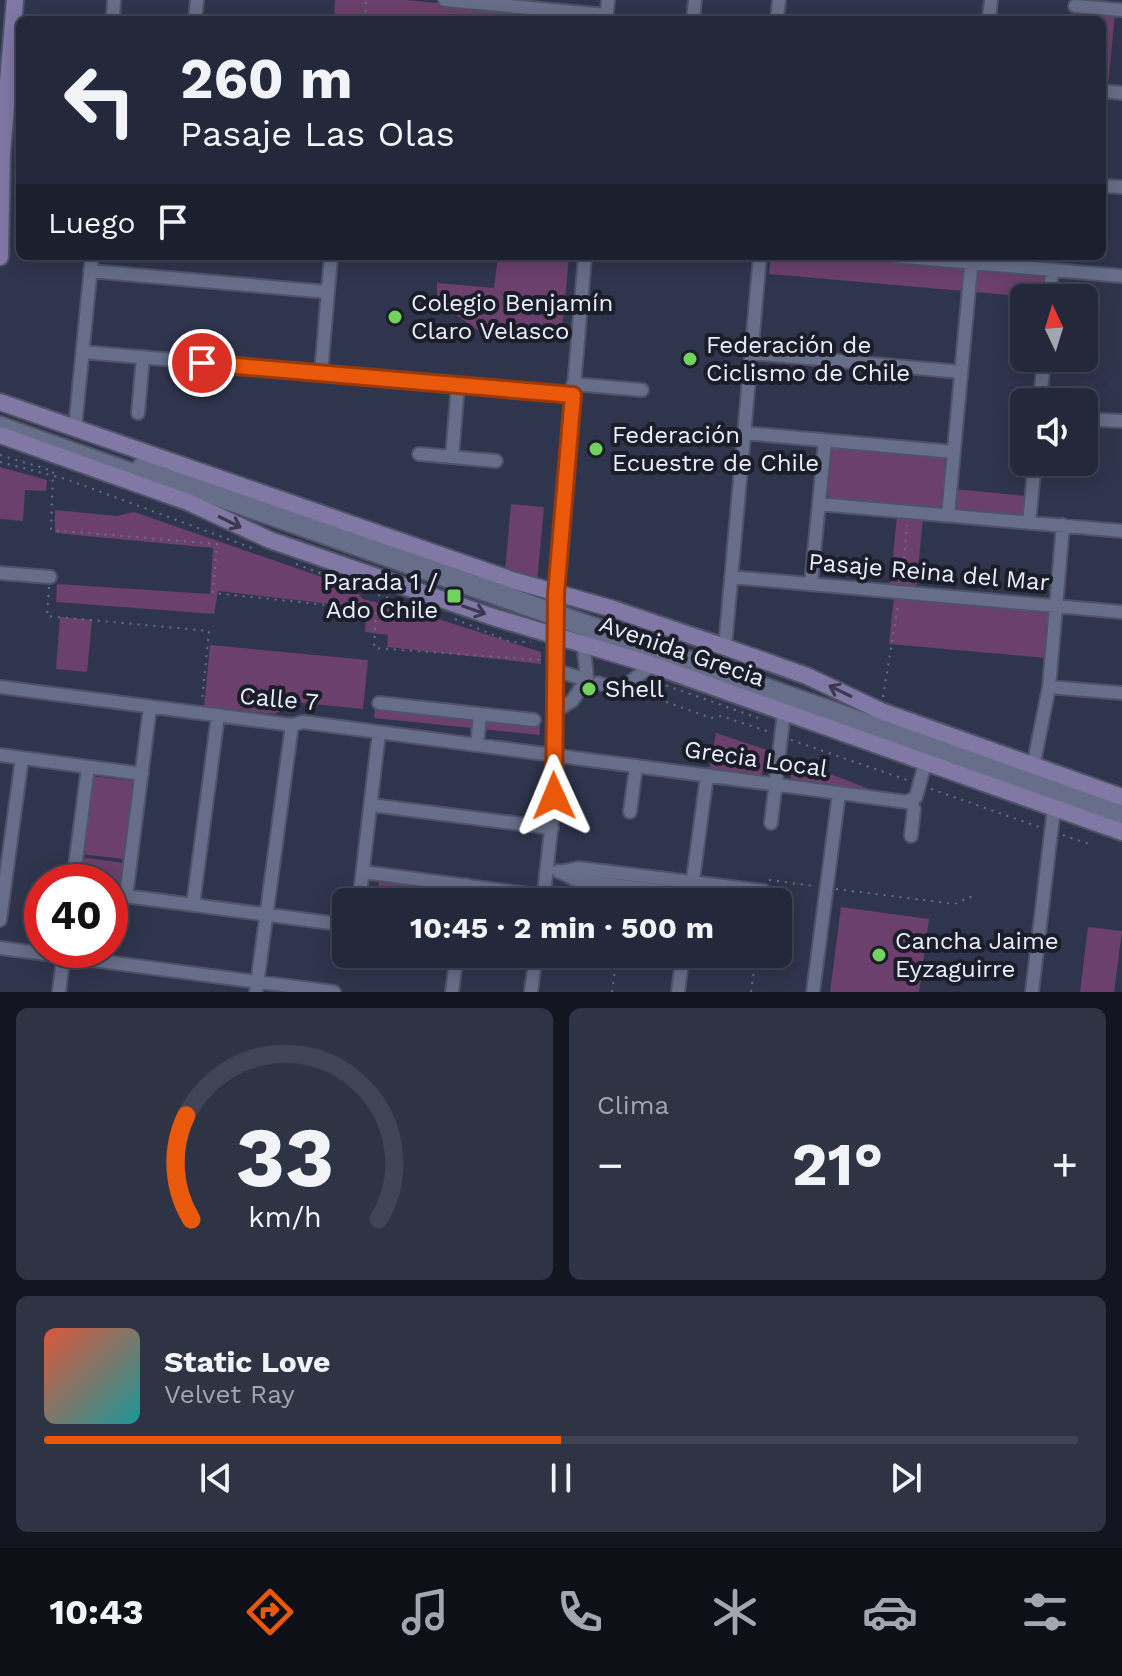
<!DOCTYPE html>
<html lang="es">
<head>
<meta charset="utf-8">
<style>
  :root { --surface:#23283a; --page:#2f3445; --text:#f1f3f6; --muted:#a3a6af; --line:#404454; --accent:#ea580c }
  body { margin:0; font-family:"Work Sans",sans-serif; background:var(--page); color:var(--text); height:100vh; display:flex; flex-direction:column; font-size:30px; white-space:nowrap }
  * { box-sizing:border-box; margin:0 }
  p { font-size:26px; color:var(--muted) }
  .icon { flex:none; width:44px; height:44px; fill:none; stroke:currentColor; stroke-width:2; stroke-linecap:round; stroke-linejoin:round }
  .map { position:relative; height:992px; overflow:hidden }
  .sheet { display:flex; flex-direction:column; gap:16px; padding:16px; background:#131620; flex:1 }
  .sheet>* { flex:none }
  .top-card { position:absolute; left:16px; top:16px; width:1090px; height:244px; border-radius:12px; box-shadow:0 4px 20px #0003,0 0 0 2px var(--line); background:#23283a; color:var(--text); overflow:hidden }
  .needle { width:52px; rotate:356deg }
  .controls { position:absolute; left:1010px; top:284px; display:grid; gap:16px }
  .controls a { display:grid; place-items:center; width:88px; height:88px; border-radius:12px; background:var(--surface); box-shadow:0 4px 20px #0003,0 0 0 2px var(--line); font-size:40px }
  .speed { position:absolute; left:24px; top:864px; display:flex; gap:16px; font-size:40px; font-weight:700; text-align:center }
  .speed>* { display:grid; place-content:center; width:104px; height:104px; border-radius:50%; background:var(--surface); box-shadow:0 4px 20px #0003,0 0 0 2px var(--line); line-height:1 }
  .speed .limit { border:12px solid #d22; background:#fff; color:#111 }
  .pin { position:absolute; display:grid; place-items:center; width:68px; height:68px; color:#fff; margin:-34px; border:4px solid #fff; border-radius:50%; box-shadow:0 2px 8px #0007 }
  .me { position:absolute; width:88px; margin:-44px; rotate:359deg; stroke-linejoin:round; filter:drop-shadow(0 0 6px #0008) }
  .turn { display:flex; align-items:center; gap:28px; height:168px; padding:0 32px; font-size:36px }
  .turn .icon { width:104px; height:104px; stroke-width:2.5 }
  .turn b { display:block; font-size:56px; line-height:68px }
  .then { display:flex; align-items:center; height:76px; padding:0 32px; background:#0003; gap:16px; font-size:30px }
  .big { font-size:60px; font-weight:700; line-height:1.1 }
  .sheet .card { flex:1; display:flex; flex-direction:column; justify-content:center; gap:12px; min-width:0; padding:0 28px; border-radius:12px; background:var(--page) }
  .sheet .dial { align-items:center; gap:0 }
  .dial svg { height:208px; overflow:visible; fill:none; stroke:var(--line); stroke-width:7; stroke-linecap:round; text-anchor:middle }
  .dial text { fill:var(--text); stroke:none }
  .song { display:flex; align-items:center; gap:24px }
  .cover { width:96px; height:96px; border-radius:12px; background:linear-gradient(135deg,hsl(10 70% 55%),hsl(180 70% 35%)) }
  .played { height:8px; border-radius:4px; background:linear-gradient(90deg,var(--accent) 50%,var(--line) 50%) }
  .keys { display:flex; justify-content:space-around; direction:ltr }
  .heat { display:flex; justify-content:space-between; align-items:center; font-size:44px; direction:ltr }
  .sheet .tiles { flex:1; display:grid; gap:16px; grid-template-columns:1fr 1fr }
  .card:last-child { grid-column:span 2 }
  .trip { position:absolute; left:332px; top:888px; width:460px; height:80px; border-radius:12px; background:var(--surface); box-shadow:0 4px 20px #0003,0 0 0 2px var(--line); font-weight:700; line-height:80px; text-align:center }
  .tabs { display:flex; height:128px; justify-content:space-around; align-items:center; background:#0e1017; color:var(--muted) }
  .tabs .icon { width:56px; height:56px }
  .tabs .on { color:var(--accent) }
  .tabs b { font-size:36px; color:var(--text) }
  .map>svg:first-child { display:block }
  .green { fill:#6b406c }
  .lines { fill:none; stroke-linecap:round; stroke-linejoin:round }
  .minor-casing { stroke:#4e5367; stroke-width:16 }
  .major-casing { stroke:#4e5367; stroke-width:20 }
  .path { stroke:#696f84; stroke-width:2; stroke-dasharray:2 6; stroke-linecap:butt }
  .minor { stroke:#676e89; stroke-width:12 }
  .major { stroke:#8178a6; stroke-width:16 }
  .oneway { stroke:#3a384e }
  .route-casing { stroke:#983908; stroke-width:20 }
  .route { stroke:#ea580c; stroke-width:14 }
  .poi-dot { fill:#71d35e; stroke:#1b1d28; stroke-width:3 }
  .labels { text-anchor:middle; stroke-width:8; stroke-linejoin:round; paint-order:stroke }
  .poi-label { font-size:24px; fill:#e9eefd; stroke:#1b1d28; text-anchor:start }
  .street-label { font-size:24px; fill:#e9eefd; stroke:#1b1d28 }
</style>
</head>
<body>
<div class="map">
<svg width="1122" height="992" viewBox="0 0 1122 992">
  <rect width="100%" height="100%" fill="#2f354d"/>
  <path class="green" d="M335,0H406L509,10L514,20H334Z
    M1086,11L1115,14L1108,86H1102V20H1078Z
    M498,256H569L561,341L480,332L437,301V283L494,288Z
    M771,256H826L1046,273L1043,298L769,274Z
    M834,449L941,457L947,461L943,503L937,508L832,501L826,493L829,454Z
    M0,467L47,480L46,491L25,490L23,521L0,519Z
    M955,489L1027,496L1025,519L960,512L953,505Z
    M511,504L544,507L537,582L505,572Z
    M55,510L117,516L134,512L354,588L363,599L426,615L541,652V664L387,647L388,635L365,632L366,608L218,591L214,614L56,602L57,584L210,594L213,548L55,533Z
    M897,515L923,517L916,590L890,587Z
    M894,596L1051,610L1047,658L889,644Z
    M60,617L92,620L87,672L56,669Z
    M210,645L368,660L363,709L293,702L275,714L204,707Z
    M376,699L539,715L540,735L374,718Z
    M716,733L767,750L761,778L709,771Z
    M794,760L877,792L875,796L790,782Z
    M90,776L133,781L123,859L80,854Z
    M81,857L124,863L120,889L110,888V882H77Z
    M379,880L460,890L458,902H377Z
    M841,907L929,919L919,992H830Z
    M1088,927L1122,931L1114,992H1080Z"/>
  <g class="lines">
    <defs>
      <path id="minor" d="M445,0L606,15
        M1075,6L1122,10
        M113,20L114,0
        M195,20L197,0
        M606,20L608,0
        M693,20L695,0
        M777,20L779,0
        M989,20L991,0
        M1102,91L1122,93
        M1102,186L1122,187
        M894,256L1122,276
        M90,271L328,292
        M1050,298L1052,270
        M83,352L573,395
        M751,353L961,372
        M321,373L331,256
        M573,384L642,390
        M1040,402L1044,358
        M138,413L143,357
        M1101,420L1122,421
        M0,423L1122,820
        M75,428L92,256
        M744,433L954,452
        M419,454L496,461
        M452,457L458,385
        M140,464L1122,810
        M819,504L1122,531
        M948,515L972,256
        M1029,523L1035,462
        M0,573L50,577
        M731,577L1122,612
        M811,584L825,441
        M556,600L585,256
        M583,642L587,678
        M725,647L760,256
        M554,670L584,679
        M598,683L620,690L652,665
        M0,687L292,725L303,722L907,802L916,797L925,763
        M1049,687L1122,693
        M379,703L534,720
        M554,712L572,701L580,689
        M477,745L480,714
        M0,755L142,774
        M1033,767L1049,687L1063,525
        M371,805L552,828
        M630,812L636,766
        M771,823L784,712
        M911,836L914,809L911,801
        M558,871L576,880L747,902
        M363,872L544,896
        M559,872L578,868L764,891
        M73,882L88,767
        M692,887L707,775
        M110,894L346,925
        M126,896L150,707
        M359,902L379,732
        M464,902L466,885
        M543,902L553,812L554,630
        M193,905L218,715
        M0,920L22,758
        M0,948L334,992
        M59,992L64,952
        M256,992L292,725
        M452,992L457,954
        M531,992L536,954
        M678,992L683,954
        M813,992L839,793
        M1032,992L1054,808"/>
      <path id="major" d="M0,257L2,153L15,0
        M0,402L512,580L613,609L725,647L807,676L881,711L1122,797
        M0,435L188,502L270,540L490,616L652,665L1122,832"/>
    </defs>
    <use href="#minor" class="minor-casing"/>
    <use href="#major" class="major-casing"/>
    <path class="path" d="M365,20L366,0
      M0,455L53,471L51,530L217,544L213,593L376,610L374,648L540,660
      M0,462L66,479L252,548
      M296,564L378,595L426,609
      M902,582L907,525
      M49,587L47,616L209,631L202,700
      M455,619L510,642H531
      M651,680L758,718
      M636,691L711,718L721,716L770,732
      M883,697L898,605
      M791,740L910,781
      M931,789L1042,828
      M1063,835L1092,845
      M769,880L814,886
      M836,889L954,904L973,896
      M612,992L617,954
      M751,992L756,954"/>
    <use href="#minor" class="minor"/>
    <use href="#major" class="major"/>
  </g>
  <defs><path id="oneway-shaft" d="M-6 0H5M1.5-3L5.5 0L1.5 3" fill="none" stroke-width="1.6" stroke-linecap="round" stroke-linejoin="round" transform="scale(2)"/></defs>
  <g class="oneway">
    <use href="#oneway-shaft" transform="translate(230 522) rotate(26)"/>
    <use href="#oneway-shaft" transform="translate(474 610) rotate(19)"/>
    <use href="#oneway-shaft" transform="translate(840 691) rotate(-154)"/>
  </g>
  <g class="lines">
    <defs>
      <path id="route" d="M202,363L573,395L556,594L554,796"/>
    </defs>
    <use href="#route" class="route-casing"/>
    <use href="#route" class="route"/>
  </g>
  <g class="poi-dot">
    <circle cx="395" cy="317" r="8"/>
    <circle cx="690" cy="359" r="8"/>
    <circle cx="596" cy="449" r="8"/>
    <rect x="446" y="588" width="16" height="16" rx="4"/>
    <circle cx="589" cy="689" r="8"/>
    <circle cx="879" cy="955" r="8"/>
  </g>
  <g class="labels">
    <g class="poi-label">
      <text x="411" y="311">Colegio Benjamín<tspan x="411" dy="28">Claro Velasco</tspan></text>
      <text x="706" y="353">Federación de<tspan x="706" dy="28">Ciclismo de Chile</tspan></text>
      <text x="612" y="443">Federación<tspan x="612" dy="28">Ecuestre de Chile</tspan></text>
      <text x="438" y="590" text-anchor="end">Parada 1 /<tspan x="438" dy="28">Ado Chile</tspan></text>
      <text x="605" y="697">Shell</text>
      <text x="895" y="949">Cancha Jaime<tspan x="895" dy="28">Eyzaguirre</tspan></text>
    </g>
    <g class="street-label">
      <text transform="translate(929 572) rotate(5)" y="8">Pasaje Reina del Mar</text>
      <text transform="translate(682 651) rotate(19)" y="8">Avenida Grecia</text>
      <text transform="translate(279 699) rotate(5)" y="8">Calle 7</text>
      <text transform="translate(756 759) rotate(8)" y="8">Grecia Local</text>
    </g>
  </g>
</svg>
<div class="controls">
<a><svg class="needle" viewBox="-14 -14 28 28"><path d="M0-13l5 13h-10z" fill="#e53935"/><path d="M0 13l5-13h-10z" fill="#a3a6af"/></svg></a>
<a><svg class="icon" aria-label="sound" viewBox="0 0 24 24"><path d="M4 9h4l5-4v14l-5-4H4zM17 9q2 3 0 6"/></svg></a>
</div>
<div class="speed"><div class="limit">40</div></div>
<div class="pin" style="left:202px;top:363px;background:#d93025"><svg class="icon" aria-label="arrive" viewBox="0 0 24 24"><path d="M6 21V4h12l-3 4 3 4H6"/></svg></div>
<svg class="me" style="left:554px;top:796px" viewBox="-20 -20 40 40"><path d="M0-17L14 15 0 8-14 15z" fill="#ea580c" stroke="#fff" stroke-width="4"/></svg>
<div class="trip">10:45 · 2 min · 500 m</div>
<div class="top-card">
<div class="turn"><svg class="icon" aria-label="left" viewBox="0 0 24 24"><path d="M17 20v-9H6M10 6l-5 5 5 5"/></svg><div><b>260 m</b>Pasaje Las Olas</div></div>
<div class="then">Luego<svg class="icon" aria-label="arrive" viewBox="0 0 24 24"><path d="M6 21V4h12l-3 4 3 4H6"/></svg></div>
</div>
</div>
<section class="sheet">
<div class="tiles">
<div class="card dial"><svg viewBox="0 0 100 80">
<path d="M14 69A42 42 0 1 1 86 69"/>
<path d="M14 69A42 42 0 0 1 12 29" stroke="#ea580c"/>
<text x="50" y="56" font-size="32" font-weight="700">33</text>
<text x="50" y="72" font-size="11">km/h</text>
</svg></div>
<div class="card"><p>Clima</p>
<div class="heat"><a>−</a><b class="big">21°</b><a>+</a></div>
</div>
<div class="card">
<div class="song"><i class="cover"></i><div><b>Static Love</b><p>Velvet Ray</p></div></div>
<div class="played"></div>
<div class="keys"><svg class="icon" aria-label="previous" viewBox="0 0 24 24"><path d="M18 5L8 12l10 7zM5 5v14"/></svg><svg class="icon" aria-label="pause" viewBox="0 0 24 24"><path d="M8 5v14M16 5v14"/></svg><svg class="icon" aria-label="next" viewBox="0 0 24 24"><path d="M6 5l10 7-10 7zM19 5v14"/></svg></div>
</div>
</div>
</section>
<nav class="tabs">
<b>10:43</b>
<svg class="icon on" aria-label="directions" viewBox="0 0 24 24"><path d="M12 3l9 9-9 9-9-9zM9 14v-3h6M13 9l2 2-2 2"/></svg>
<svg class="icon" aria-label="music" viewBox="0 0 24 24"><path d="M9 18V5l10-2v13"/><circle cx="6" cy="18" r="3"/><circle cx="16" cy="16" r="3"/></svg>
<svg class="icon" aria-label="phone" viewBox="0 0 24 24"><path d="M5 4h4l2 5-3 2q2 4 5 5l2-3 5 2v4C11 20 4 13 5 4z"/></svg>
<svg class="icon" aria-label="climate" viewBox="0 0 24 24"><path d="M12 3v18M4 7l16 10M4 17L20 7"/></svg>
<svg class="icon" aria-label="car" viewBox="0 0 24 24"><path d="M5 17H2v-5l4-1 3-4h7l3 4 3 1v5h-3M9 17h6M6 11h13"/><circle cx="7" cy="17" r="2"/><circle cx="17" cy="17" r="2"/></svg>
<svg class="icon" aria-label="filters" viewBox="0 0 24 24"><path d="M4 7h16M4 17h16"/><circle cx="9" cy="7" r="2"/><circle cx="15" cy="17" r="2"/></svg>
</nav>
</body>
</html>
